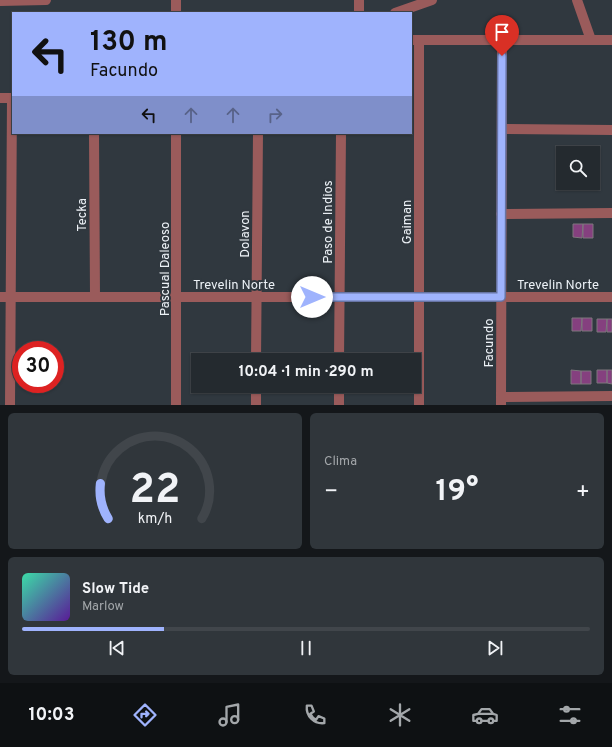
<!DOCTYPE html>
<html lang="es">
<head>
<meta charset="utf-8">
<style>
  :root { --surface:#242a2f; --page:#30363b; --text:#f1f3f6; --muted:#a3a7aa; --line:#41464b; --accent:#9fb3fd }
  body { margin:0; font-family:Overpass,sans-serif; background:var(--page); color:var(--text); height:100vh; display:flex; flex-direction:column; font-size:15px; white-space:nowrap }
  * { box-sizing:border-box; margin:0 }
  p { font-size:13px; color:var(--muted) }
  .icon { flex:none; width:22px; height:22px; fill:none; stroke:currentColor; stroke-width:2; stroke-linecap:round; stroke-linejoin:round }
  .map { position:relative; height:405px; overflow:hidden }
  .side { display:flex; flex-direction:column; gap:8px; padding:8px; background:#14171a; flex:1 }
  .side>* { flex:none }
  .banner { position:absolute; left:12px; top:12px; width:400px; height:122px; border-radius:0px; box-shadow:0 1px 3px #0004,0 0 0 1px var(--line); background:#9fb3fd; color:#111; overflow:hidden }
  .controls { position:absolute; left:556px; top:146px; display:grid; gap:8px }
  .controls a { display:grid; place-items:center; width:44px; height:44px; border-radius:0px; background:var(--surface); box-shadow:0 1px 3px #0004,0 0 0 1px var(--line); font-size:20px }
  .speed { position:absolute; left:12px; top:341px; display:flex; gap:8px; font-size:20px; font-weight:700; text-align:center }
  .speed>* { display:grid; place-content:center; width:52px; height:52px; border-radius:50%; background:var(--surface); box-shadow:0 1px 3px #0004,0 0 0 1px var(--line); line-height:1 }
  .speed .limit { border:6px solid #d22; background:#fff; color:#111 }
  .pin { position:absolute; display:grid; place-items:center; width:34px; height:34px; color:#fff; margin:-41px -17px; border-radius:50% 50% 50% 0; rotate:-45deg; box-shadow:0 0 4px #0007 }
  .pin .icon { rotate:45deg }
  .me { position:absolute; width:44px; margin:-22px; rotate:90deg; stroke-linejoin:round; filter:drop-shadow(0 0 3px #0008) }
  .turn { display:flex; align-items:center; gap:14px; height:84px; padding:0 12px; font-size:18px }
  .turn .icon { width:52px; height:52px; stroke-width:2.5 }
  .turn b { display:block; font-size:28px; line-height:34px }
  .lanes { display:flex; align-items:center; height:38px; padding:0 12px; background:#0003; justify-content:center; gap:20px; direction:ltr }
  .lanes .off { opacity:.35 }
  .big { font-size:30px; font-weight:700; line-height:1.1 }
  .side .card { flex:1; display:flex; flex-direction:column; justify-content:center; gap:6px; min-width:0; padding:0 14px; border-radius:6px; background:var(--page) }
  .side .dial { align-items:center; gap:0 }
  .dial svg { height:104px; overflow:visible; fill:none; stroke:var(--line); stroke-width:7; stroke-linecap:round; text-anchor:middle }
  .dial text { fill:var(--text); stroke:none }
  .song { display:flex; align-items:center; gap:12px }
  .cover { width:48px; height:48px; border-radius:6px; background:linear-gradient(135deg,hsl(160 70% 55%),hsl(270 70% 35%)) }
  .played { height:4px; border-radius:2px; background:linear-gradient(90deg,var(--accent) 25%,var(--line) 25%) }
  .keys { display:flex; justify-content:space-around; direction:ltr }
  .heat { display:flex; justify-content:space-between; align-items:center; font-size:22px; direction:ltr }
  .side .tiles { flex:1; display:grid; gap:8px; grid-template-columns:1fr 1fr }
  .card:last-child { grid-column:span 2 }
  .trip { position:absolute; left:191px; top:353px; width:230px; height:40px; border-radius:0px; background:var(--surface); box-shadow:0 1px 3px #0004,0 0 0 1px var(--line); font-weight:700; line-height:40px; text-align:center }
  .menu { display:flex; height:64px; justify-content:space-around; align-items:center; background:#0e1113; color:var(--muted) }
  .menu .icon { width:28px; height:28px }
  .menu .selected { color:var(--accent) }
  .menu b { font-size:18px; color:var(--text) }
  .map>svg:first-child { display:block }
  .building { fill:#85407f; stroke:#7f767e }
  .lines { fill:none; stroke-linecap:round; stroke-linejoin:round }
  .minor { stroke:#9a5b5b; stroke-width:10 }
  .tertiary { stroke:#9a5b5b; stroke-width:10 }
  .route-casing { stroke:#6774a4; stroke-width:10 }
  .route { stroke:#9fb3fd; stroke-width:7 }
  .labels { text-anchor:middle; stroke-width:4; stroke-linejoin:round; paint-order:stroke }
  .street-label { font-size:13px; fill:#edf2f7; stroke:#30383f }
</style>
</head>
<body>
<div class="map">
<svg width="612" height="405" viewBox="0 0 612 405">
  <rect width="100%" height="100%" fill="#30383f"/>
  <path class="building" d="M573,224H583L582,238L573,237Z
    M583,224H593V238H583Z
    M572,318H582L581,331H572Z
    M582,318H592V331H582Z
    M597,319H607L606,332H597Z
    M607,319H612V332H607Z
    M571,370L581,371V384H571Z
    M597,370H607V383H597Z
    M607,370H612V384L607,383Z
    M581,371H591V384H581Z"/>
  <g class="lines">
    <path class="minor" d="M359,0V13
      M577,0L591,40
      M395,13L432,0
      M411,40H612
      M0,98H13
      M502,129L612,130
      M94,133L95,297
      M501,214L612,213
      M0,297H612
      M256,360L258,133
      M339,360L341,133
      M501,397L612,396
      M10,405L12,98
      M256,405V386
      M339,405V386
      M419,405V40
      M501,405L502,41"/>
    <path class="tertiary" d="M0,1L46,0
      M176,13V0
      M176,133V405"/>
  </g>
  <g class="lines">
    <defs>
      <path id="route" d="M312,297H501L502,56"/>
    </defs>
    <use href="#route" class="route-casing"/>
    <use href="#route" class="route"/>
  </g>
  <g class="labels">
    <g class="street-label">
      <text transform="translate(81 215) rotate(-90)" y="5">Tecka</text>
      <text transform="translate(327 222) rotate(-90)" y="5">Paso de Indios</text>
      <text transform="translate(406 222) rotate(-90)" y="5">Gaiman</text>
      <text transform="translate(244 234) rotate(-90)" y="5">Dolavon</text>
      <text transform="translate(164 269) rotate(-90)" y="5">Pascual Daleoso</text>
      <text x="234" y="289">Trevelin Norte</text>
      <text x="558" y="289">Trevelin Norte</text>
      <text transform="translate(488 343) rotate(-90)" y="5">Facundo</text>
    </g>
  </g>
</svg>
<div class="controls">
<a><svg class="icon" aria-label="search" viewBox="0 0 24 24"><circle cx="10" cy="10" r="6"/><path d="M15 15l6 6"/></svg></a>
</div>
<div class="speed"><div class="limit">30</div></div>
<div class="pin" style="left:502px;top:56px;background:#d93025"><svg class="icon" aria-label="arrive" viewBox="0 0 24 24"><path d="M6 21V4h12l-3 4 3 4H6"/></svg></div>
<svg class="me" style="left:312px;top:297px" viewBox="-20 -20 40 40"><circle r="19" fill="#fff"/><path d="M0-13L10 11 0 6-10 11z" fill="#9fb3fd"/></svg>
<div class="trip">10:04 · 1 min · 290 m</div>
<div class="banner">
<div class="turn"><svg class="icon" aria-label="left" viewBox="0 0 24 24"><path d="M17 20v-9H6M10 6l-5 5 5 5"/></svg><div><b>130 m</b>Facundo</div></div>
<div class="lanes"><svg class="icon" aria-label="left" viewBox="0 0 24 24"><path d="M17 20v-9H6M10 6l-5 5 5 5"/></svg><svg class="icon off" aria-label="ahead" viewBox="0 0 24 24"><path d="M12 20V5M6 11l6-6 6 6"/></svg><svg class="icon off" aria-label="ahead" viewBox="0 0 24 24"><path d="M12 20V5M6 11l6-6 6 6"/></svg><svg class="icon off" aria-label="right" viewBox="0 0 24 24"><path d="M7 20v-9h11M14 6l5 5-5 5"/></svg></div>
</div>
</div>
<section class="side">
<div class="tiles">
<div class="card dial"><svg viewBox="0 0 100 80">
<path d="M14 69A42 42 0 1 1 86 69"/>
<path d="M14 69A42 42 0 0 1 8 42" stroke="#9fb3fd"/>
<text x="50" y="56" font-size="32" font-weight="700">22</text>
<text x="50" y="72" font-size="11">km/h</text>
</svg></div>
<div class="card"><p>Clima</p>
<div class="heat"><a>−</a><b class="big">19°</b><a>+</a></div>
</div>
<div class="card">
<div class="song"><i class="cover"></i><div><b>Slow Tide</b><p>Marlow</p></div></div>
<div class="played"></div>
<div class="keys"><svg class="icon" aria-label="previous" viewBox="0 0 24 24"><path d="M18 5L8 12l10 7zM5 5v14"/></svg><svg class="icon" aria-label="pause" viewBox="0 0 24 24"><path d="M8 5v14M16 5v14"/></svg><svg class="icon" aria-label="next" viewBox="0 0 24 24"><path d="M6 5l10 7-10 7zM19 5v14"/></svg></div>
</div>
</div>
</section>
<nav class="menu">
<b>10:03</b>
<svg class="icon selected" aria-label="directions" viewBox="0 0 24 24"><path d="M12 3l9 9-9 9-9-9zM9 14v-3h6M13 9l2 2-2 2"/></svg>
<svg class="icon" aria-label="music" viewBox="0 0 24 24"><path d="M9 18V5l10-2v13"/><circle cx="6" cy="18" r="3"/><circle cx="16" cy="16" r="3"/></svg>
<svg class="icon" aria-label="phone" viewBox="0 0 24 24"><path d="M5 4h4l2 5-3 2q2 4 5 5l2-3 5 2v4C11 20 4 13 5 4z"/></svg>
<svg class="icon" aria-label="climate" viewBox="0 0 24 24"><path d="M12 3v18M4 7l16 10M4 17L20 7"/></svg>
<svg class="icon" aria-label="car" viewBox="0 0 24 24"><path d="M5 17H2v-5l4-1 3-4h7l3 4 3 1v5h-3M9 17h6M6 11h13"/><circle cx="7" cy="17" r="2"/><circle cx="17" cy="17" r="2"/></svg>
<svg class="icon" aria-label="filters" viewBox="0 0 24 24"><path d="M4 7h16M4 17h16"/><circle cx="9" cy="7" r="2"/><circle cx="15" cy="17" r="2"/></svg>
</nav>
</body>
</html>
